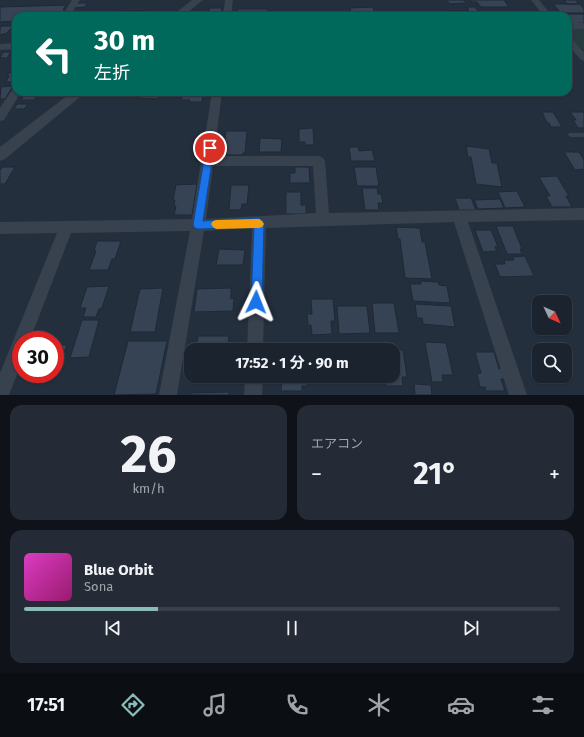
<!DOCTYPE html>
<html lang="ja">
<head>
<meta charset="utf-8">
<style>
  :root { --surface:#1b232e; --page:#242b36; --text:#f1f3f6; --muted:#a0a4aa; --line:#39404a; --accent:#8bbbb9 }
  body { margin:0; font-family:"Fira Sans","Noto Sans JP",sans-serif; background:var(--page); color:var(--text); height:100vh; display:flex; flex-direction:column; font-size:15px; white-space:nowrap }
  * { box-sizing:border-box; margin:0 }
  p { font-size:13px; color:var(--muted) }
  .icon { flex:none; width:22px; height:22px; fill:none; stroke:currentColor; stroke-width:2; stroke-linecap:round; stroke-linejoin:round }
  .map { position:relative; height:395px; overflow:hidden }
  .details { display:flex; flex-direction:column; gap:10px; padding:10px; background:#0f1319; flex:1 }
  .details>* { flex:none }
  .hud { position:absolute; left:12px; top:12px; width:560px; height:84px; border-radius:12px; box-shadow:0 1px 3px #0004,0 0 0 1px var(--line); background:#00695c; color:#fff; overflow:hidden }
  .needle { width:26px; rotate:134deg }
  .fabs { position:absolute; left:532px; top:295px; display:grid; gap:8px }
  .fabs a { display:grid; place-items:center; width:40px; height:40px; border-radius:8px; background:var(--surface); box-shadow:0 1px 3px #0004,0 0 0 1px var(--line); font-size:20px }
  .speed { position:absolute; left:12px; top:331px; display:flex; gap:8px; font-size:20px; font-weight:700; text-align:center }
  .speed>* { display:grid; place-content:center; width:52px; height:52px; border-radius:50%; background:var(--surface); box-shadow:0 1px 3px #0004,0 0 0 1px var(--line); line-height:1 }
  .speed .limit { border:6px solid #d22; background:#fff; color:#111 }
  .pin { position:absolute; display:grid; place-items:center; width:34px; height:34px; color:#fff; margin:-17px; border:2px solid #fff; border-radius:50%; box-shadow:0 1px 4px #0007 }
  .me { position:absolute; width:44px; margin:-22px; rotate:2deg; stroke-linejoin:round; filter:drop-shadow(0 0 3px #0008) }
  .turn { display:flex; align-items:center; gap:14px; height:84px; padding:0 16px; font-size:18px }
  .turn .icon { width:52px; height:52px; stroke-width:2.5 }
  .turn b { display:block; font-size:28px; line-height:34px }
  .big { font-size:30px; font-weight:700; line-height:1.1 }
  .details .card { flex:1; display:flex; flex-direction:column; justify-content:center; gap:6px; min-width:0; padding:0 14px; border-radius:12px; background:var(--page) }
  .details .dial { align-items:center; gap:0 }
  .dial b { font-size:52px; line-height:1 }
  .song { display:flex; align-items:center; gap:12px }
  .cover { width:48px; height:48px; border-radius:6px; background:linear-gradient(135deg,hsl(310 70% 55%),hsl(320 70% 35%)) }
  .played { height:4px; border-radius:2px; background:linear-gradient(90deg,var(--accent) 25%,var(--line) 25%) }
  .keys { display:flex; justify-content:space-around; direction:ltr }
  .heat { display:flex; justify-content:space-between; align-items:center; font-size:22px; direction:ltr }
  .details .tiles { flex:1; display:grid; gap:10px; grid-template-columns:1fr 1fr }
  .card:last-child { grid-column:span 2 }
  .trip { position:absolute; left:184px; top:343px; width:216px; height:40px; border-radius:12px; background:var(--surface); box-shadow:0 1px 3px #0004,0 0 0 1px var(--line); font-weight:700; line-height:40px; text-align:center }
  .tabs { display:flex; height:64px; justify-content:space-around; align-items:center; background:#0b0e12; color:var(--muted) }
  .tabs .icon { width:28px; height:28px }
  .tabs .selected { color:var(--accent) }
  .tabs b { font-size:18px; color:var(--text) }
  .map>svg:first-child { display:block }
  .green { fill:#263c3f }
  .building { fill:#364354; stroke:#1f2835 }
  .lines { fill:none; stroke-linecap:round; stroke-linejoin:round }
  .service { fill:#38414e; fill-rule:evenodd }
  .minor { fill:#38414e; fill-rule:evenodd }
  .tertiary { fill:#38414e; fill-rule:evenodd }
  .route { fill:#1a73e8; stroke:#114b97 }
  .slow { fill:#f59e0b }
</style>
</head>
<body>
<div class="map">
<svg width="584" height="395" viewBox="0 0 584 395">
  <rect width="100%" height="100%" fill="#242f3e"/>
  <path class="green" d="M568,29H584V50C577,45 568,39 568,29Z"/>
  <path class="building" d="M447,0H464L466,3L449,4Z
    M470,0H504L509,7H481L477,2H471Z
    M564,0H575L579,4H567Z
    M76,3H87L85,7L73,8Z
    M553,4H580L584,9V13H561Z
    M66,5L63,10H64V12L59,16H16V21L0,22V7Z
    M373,7L375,14L351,15L350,8Z
    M467,7H475L481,16H448L445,11H469Z
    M210,8H222L221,13H208Z
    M238,9H268V16H237Z
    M157,10L155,16H69L70,13Z
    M562,14H584V23L570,24L568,21V16Z
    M2,26H13L7,33L0,35V28Z
    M3,52H11L7,58H0Z
    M16,69L15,82H6L9,76L7,75L11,72H14Z
    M13,86L5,99H0L1,87Z
    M26,92H40L34,100H21Z
    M142,92H161L158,99L139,98Z
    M183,92H203L202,102H189L190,100H181Z
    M17,104H28L24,109H14Z
    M542,112H553L562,127H551L549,123H547Z
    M570,112H584V128H578L573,120H576Z
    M313,128L314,145H305V142H299V129Z
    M226,131H247L245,153H243V155H224L225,149H224Z
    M260,138L282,139L281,152H259Z
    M466,146L489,149L492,163H497L502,187L476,184L471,157H468Z
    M349,147H358L359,151L372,150L375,161H351Z
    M564,152H579L584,160V169L575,170Z
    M3,167H15L5,184H0V170Z
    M295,167H309L310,183H290V173H295Z
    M354,167H376L379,186H357Z
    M557,176L569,196H566L572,207H552L546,196H550L539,177Z
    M197,184L192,215H174L176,206H174L175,200H173L176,185Z
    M231,185H249L247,204H242L241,210H229Z
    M362,188H377L378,194H381L383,203H378L379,210H365Z
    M517,191L525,207L505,208L498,192Z
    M286,192H301V205H306V214H286Z
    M455,198H471L476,210H459Z
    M500,199L504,208L478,209L474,200Z
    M496,226H513L522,249H520L522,254H507Z
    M396,227L420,228L422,242H425L432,279L405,278L400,239H398Z
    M475,230H491L498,247H495L497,251L483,252Z
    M97,241H121L115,259H112L108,270H89L96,251H94Z
    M219,249L245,250L243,265H216Z
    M525,256L534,276L500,277L495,264H505L504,260H514L513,257Z
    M421,281L438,282L439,285L447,286L450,303L413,301L410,284H421Z
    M109,286L102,308L99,309L96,317H83L86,308H80L87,287Z
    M163,288L155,332H130L140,289Z
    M231,288V299L234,298L233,311L194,312L197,289Z
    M311,299H333L335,321H331L332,334L312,335L311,325H308L307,314H312Z
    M372,303H394L399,333H375Z
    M415,304L451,306L455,327L423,324L422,318H417Z
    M337,306H367L370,333L339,334Z
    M82,320H99L89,357L70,358Z
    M198,336H229L227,350H196Z
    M128,341H167L156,394L114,395Z
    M425,342L446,343L453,375H442L443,382H432Z
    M55,344L67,345L55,378L29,377L31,374H55Z
    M382,349L403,350L407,377H402L403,386H386L385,376H393V350Z
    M475,352H494L499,369L502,368L505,379H501L505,391H486L485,387H480L477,374L481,373Z
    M282,376H307V386H302V391H281Z
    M337,376H356V383H338Z
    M414,384L431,385L432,395H415Z
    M229,392V395H190L191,393Z"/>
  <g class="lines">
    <path class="service" d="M569,133H584V137H571L568,135Z"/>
    <path class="minor" d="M72,0H80L70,16H62Z
      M225,0H233L231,16H223Z
      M531,0H539L552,16H544Z
      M568,23H584V29H568Z
      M568,37L571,38L584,52V61L581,60L568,45Z
      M16,43V49L0,50V44Z
      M16,89V92H21L4,120L0,121V108L12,90Z
      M212,92H222L214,156H319L323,158L325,161L329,213L584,208V220L468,222L527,395H509L454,222L266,228L263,350H247L252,228L204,231L177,395H159L190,231L71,233L30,340H21V364L9,395H0V373L57,233L0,234V222L192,219ZM213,166H313L316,213L206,219Z
      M245,376H263L262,395H244Z"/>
    <path class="tertiary" d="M192,0H203L183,16H172Z
      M72,92H86L5,159L0,161V147Z"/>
  </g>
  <path class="route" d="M210,144L214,148L203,221L259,218L262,220L264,223L262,302L260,306L256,308L253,306L251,302L254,227L198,229L195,228L193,225L206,148Z"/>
  <path class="slow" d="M259,219L262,221L264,224L262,227L259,228L216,229L213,227L211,224L213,221L216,220Z"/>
</svg>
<div class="fabs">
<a><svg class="needle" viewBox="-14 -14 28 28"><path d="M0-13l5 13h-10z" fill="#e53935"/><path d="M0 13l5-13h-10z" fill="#a0a4aa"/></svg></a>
<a><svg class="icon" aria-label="search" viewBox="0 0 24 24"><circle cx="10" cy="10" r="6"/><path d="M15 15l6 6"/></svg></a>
</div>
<div class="speed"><div class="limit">30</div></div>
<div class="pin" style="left:210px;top:148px;background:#d93025"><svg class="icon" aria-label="arrive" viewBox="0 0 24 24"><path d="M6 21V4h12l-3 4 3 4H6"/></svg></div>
<svg class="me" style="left:256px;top:302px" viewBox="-20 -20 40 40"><path d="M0-17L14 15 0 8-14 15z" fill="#1a73e8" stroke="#fff" stroke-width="4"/></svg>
<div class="trip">17:52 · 1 分 · 90 m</div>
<div class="hud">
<div class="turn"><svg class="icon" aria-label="left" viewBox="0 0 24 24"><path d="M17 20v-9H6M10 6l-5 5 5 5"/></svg><div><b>30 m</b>左折</div></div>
</div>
</div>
<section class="details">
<div class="tiles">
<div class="card dial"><b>26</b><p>km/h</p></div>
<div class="card"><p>エアコン</p>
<div class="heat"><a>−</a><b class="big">21°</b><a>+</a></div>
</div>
<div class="card">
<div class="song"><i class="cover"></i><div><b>Blue Orbit</b><p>Sona</p></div></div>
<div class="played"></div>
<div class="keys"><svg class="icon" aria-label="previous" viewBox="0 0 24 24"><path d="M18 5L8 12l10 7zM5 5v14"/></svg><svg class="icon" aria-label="pause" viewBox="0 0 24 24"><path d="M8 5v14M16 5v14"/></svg><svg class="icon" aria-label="next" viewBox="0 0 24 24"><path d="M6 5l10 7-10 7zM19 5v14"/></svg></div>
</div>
</div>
</section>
<nav class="tabs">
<b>17:51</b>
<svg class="icon selected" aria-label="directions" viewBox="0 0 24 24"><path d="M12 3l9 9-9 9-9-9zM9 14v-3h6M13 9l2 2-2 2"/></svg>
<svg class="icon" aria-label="music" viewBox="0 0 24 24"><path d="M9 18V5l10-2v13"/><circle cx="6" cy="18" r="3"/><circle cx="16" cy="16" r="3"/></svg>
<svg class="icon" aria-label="phone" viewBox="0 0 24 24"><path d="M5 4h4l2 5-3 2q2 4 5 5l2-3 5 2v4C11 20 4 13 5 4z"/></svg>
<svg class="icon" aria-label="climate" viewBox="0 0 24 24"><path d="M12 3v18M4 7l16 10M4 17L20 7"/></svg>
<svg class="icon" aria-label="car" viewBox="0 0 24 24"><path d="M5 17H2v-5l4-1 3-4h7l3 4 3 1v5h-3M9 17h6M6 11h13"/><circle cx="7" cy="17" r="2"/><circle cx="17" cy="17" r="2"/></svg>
<svg class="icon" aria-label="filters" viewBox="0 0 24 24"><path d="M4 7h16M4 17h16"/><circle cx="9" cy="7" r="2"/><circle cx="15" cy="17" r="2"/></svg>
</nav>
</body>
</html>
